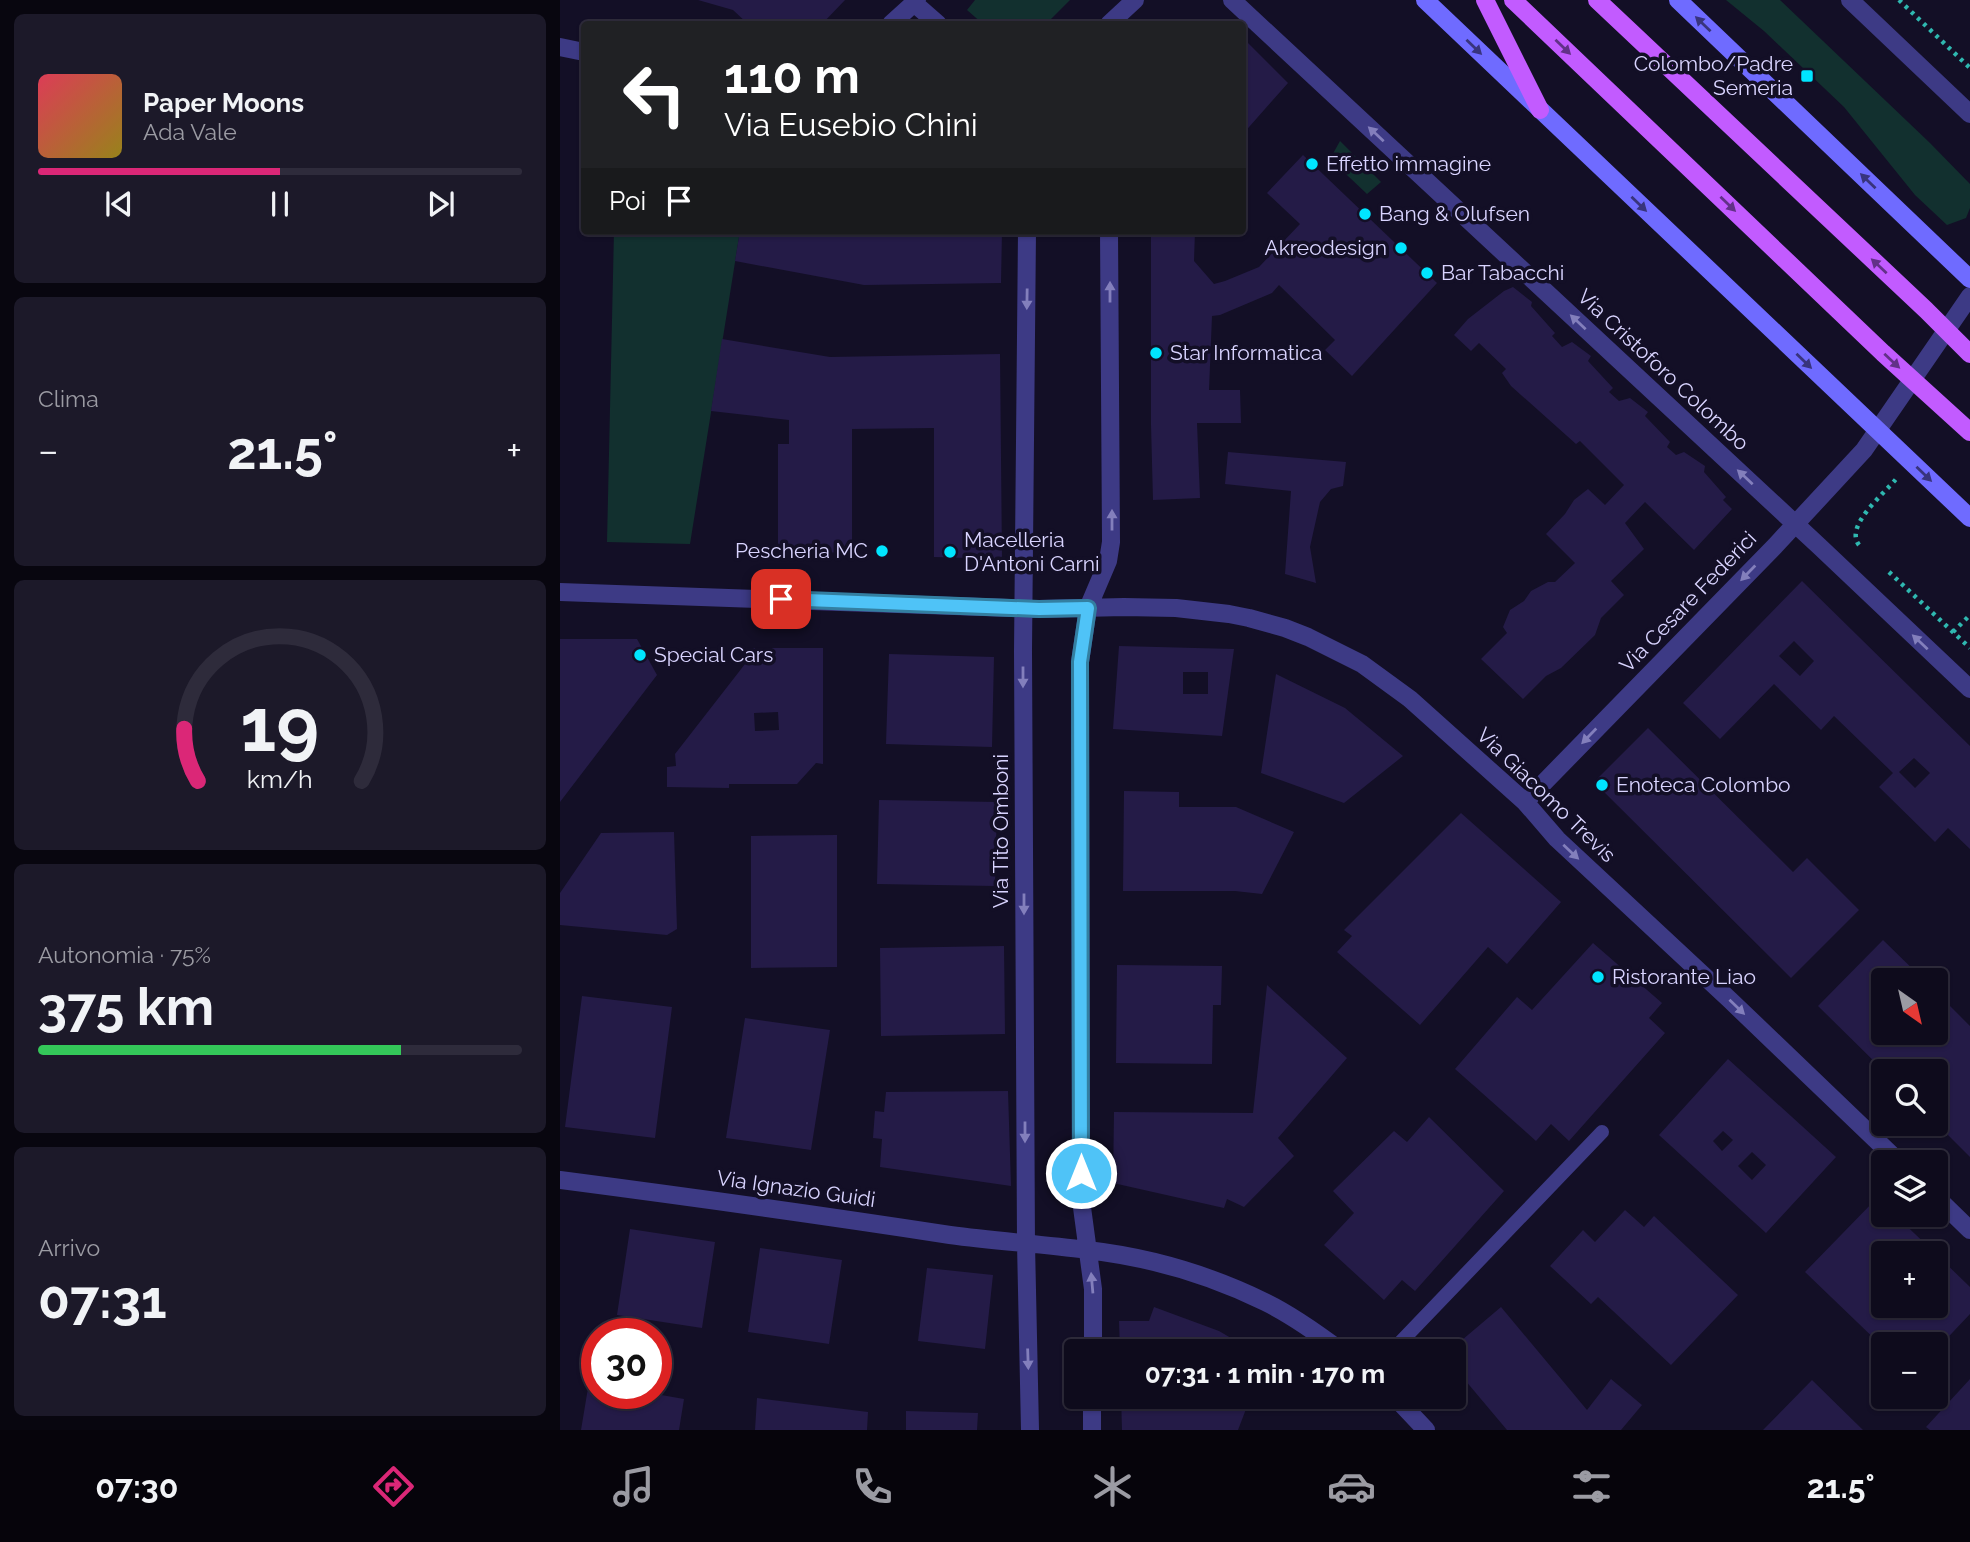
<!DOCTYPE html>
<html lang="it">
<head>
<meta charset="utf-8">
<style>
  :root { --surface:#0e0b1c; --page:#1c1929; --text:#f1f3f6; --muted:#9b9ba3; --line:#2e2b3b; --accent:#db2777 }
  body { margin:0; font-family:Raleway,sans-serif; background:var(--page); color:var(--text); height:100vh; display:flex; flex-direction:column; font-size:26px; white-space:nowrap }
  * { box-sizing:border-box; margin:0 }
  p { font-size:23px; color:var(--muted) }
  .icon { flex:none; width:38px; height:38px; fill:none; stroke:currentColor; stroke-width:2; stroke-linecap:round; stroke-linejoin:round }
  .map { position:relative; flex:1; overflow:hidden }
  .drawer { display:flex; flex-direction:column; gap:14px; padding:14px; background:#08060f; width:560px }
  .drawer>* { flex:none }
  .top-card { position:absolute; left:21px; top:21px; width:665px; height:214px; border-radius:7px; box-shadow:0 2px 5px #0004,0 0 0 2px var(--line); background:#202124; color:#fff; overflow:hidden }
  .needle { width:46px; rotate:146deg }
  .controls { position:absolute; left:1311px; top:968px; display:grid; gap:14px }
  .controls a { display:grid; place-items:center; width:77px; height:77px; border-radius:7px; background:var(--surface); box-shadow:0 2px 5px #0004,0 0 0 2px var(--line); font-size:35px }
  .speed { position:absolute; left:21px; top:1318px; display:flex; gap:14px; font-size:35px; font-weight:700; text-align:center }
  .speed>* { display:grid; place-content:center; width:91px; height:91px; border-radius:50%; background:var(--surface); box-shadow:0 2px 5px #0004,0 0 0 2px var(--line); line-height:1 }
  .speed .limit { border:10px solid #d22; background:#fff; color:#111 }
  .pin { position:absolute; display:grid; place-items:center; width:60px; height:60px; color:#fff; margin:-30px; border-radius:14px; box-shadow:0 4px 10px #0006 }
  .me { position:absolute; width:77px; margin:-38px; rotate:0deg; stroke-linejoin:round; filter:drop-shadow(0 0 5px #0008) }
  .turn { display:flex; align-items:center; gap:24px; height:147px; padding:0 28px; font-size:32px }
  .turn .icon { width:91px; height:91px; stroke-width:2.5 }
  .turn b { display:block; font-size:49px; line-height:60px }
  .then { display:flex; align-items:center; height:66px; padding:0 28px; background:#0003; gap:14px; font-size:26px }
  .big { font-size:52px; font-weight:700; line-height:1.1 }
  .drawer .tile { flex:1; display:flex; flex-direction:column; justify-content:center; gap:10px; min-width:0; padding:0 24px; border-radius:10px; background:var(--page) }
  .drawer .dial { align-items:center; gap:0 }
  .dial svg { height:182px; overflow:visible; fill:none; stroke:var(--line); stroke-width:7; stroke-linecap:round; text-anchor:middle }
  .dial text { fill:var(--text); stroke:none }
  .song { display:flex; align-items:center; gap:21px }
  .cover { width:84px; height:84px; border-radius:10px; background:linear-gradient(135deg,hsl(350 70% 55%),hsl(50 70% 35%)) }
  .played { height:7px; border-radius:4px; background:linear-gradient(90deg,var(--accent) 50%,var(--line) 50%) }
  .keys { display:flex; justify-content:space-around; direction:ltr }
  .heat { display:flex; justify-content:space-between; align-items:center; font-size:38px; direction:ltr }
  .charge { height:10px; border-radius:5px; background:linear-gradient(90deg,#34c759 75%,var(--line) 0) }
  .trip { position:absolute; left:504px; top:1339px; width:402px; height:70px; border-radius:7px; background:var(--surface); box-shadow:0 2px 5px #0004,0 0 0 2px var(--line); font-weight:700; line-height:70px; text-align:center }
  .menu { display:flex; height:112px; justify-content:space-around; align-items:center; background:#06040b; color:var(--muted) }
  .menu .icon { width:49px; height:49px }
  .menu .current { color:var(--accent) }
  .menu b { font-size:32px; color:var(--text) }
  main { display:flex; flex:1; min-height:0 }
  .map>svg:first-child { display:block }
  .green { fill:#12302f }
  .building { fill:#241b47; fill-rule:evenodd }
  .lines { fill:none; stroke-linecap:round; stroke-linejoin:round }
  .path { stroke:#2fb8b0; stroke-width:4.5; stroke-dasharray:3.5 5; stroke-linecap:butt }
  .service { stroke:#3d3a85; stroke-width:14 }
  .minor { stroke:#3d3a85; stroke-width:18 }
  .secondary { stroke:#6f6bff; stroke-width:18 }
  .primary { stroke:#c25bff; stroke-width:18 }
  .oneway { fill:#38347d }
  .oneway2 { fill:#623188 }
  .oneway3 { fill:#837fbc }
  .route-casing { stroke:#337fa1; stroke-width:18 }
  .route { stroke:#4fc3f7; stroke-width:12 }
  .poi-dot { fill:#00e5ff; stroke:#130f26; stroke-width:2.5 }
  .labels { text-anchor:middle; stroke-width:7; stroke-linejoin:round; paint-order:stroke }
  .poi-label { font-size:21px; fill:#d9d4ff; stroke:#130f26; text-anchor:start }
  .street-label { font-size:21px; fill:#d9d4ff; stroke:#130f26 }
</style>
</head>
<body>
<main>
<section class="drawer">
<div class="tile">
<div class="song"><i class="cover"></i><div><b>Paper Moons</b><p>Ada Vale</p></div></div>
<div class="played"></div>
<div class="keys"><svg class="icon" aria-label="previous" viewBox="0 0 24 24"><path d="M18 5L8 12l10 7zM5 5v14"/></svg><svg class="icon" aria-label="pause" viewBox="0 0 24 24"><path d="M8 5v14M16 5v14"/></svg><svg class="icon" aria-label="next" viewBox="0 0 24 24"><path d="M6 5l10 7-10 7zM19 5v14"/></svg></div>
</div>
<div class="tile"><p>Clima</p>
<div class="heat"><a>−</a><b class="big">21.5°</b><a>+</a></div>
</div>
<div class="tile dial"><svg viewBox="0 0 100 80">
<path d="M14 69A42 42 0 1 1 86 69"/>
<path d="M14 69A42 42 0 0 1 8 46" stroke="#db2777"/>
<text x="50" y="56" font-size="32" font-weight="700">19</text>
<text x="50" y="72" font-size="11">km/h</text>
</svg></div>
<div class="tile"><p>Autonomia · 75%</p><b class="big">375 km</b><div class="charge"></div></div>
<div class="tile"><p>Arrivo</p><b class="big">07:31</b></div>
</section>
<div class="map">
<svg width="1410" height="1430" viewBox="0 0 1410 1430">
  <rect width="100%" height="100%" fill="#130f26"/>
  <path class="green" d="M415,0H510L486,24H423L407,10Z
    M1166,0H1220L1370,143L1410,184V208L1406,218L1387,225L1355,195L1284,107L1204,31Z
    M780,141L821,182L807,194L770,159Z
    M54,231H180L130,544L47,542Z"/>
  <path class="building" d="M138,0H285L262,24H188L173,10Z
    M682,37L728,83L682,135Z
    M743,155L877,283L792,376L765,350L775,340L719,285L712,293L660,315L652,316L649,390H680L681,423H637L640,498L593,500L591,425V231H635L634,261L654,284L665,281L699,267L740,224L707,193Z
    M180,231H442L441,283L304,285L175,261Z
    M953,287L972,302L971,306L995,333L992,336L1002,347L1012,342L1031,356L1028,361L1053,388L1049,392L1059,401L1070,398L1088,412L1085,416L1110,442L1107,447L1116,455L1124,452L1145,466L1144,472L1166,497L1163,500L1172,509L1134,550L1085,502L1065,523L1084,549L1051,581L1064,595L1041,618L1035,635L1001,668L986,676L963,699L921,659L947,633L943,627L950,610L964,601L971,591L988,582H995L1015,563L986,534L1005,514L1014,500L1028,489L1045,505L1064,485L1020,441L1016,444L951,386L942,373L946,369L919,343L911,351L894,335L908,319L944,291Z
    M162,339L270,357L440,354L442,559L374,557V428L292,429V554L218,548V444H229V420L151,411Z
    M668,452L786,462L783,486L771,489L760,502L750,547L756,583L725,574L731,491L665,484Z
    M1242,581L1410,746V849L1388,828L1375,842L1319,787L1333,773L1274,716L1261,730L1214,684L1160,739L1123,703ZM1234,641L1254,661L1240,676L1219,656ZM1354,758L1370,773L1355,788L1339,772Z
    M0,639H77L97,675L0,802Z
    M559,646L674,649L662,736L553,729ZM623,672H648V694H623Z
    M185,648H263V764L256,763L237,784H169V788L107,787V767L116,766L115,754L185,664ZM218,712L219,730L195,731L194,713Z
    M329,654L434,657L432,747L326,744Z
    M716,674L785,708L843,756L784,803L701,773Z
    M1088,728L1233,872L1247,858L1299,910L1231,978L1034,782Z
    M564,791L619,792V807H676L734,832L702,894L675,891H563Z
    M319,800L437,802L435,886L317,884Z
    M901,813L1001,902L947,964L928,947L860,1025L777,952L792,936L784,930Z
    M114,832L117,929L107,935L0,925V893L41,833Z
    M277,835V967L191,968V836Z
    M1323,940L1364,980H1323V1032H1376V992L1410,1026V1157L1376,1123V1071H1324L1258,1006Z
    M1033,943L1102,1003L1089,1018L1105,1033L1009,1141L991,1124L976,1141L895,1069L957,997L972,1010Z
    M444,946L445,1034L321,1036L320,948Z
    M557,965L662,966L661,1005H653L652,1064L556,1063Z
    M707,985L787,1058L718,1138L734,1156L684,1207L667,1199L664,1208L553,1183L554,1112L693,1113Z
    M22,996L112,1007L95,1138L5,1127Z
    M185,1018L270,1030L251,1150L166,1138Z
    M1168,1059L1276,1157L1206,1233L1099,1135ZM1163,1131L1173,1140L1162,1151L1153,1141ZM1192,1152L1206,1165L1192,1180L1178,1166Z
    M448,1091L451,1186L320,1167L322,1139L313,1138L315,1111L324,1112L326,1092Z
    M869,1117L944,1191L855,1291L842,1280L824,1300L764,1245L794,1213L773,1191L834,1131L847,1142Z
    M1317,1198L1323,1203V1214H1334L1375,1253H1323V1306H1376V1254L1410,1287V1314L1376,1350V1344H1323V1347L1245,1272Z
    M1065,1210L1084,1227L1094,1216L1178,1295L1111,1365L1038,1297L1031,1304L990,1266L1023,1230L1035,1242Z
    M70,1229L155,1242L142,1328L57,1315Z
    M200,1248L282,1260L269,1344L188,1332Z
    M367,1268L433,1275L425,1349L358,1341Z
    M594,1307L659,1331L693,1351H560L559,1321H589Z
    M941,1307L1027,1410L1051,1379L1082,1405L1061,1430H947L894,1367V1351H889Z
    M1410,1379V1430H1370L1366,1427Z
    M1252,1380L1303,1430H1203Z
    M29,1382L37,1384V1393H90L124,1399L119,1430H21Z
    M561,1396H691L678,1430H562Z
    M197,1398L308,1412L307,1430H195Z
    M346,1411L418,1413L417,1430H346Z"/>
  <g class="lines">
    <path class="path" d="M1339,0L1410,68
      M1299,545C1284,526 1324,494 1336,479
      M1329,572L1410,648
      M1393,632L1410,615"/>
    <path class="service" d="M832,1351L1042,1132"/>
    <path class="minor" d="M357,0L354,3L378,24
      M672,0L1259,546L1410,689
      M1290,0L1410,114
      M331,24L354,3
      M549,24L575,0
      M0,47L24,52
      M467,231L463,651L466,1244L470,1430
      M0,592L479,609L564,607L616,608L669,614L689,618L725,628L748,637L802,664L850,699L965,802L997,839L1170,1000L1339,1162
      M965,802L1215,546L1304,450L1410,296
      M0,1180C130,1197 260,1215 390,1235C435,1241 481,1244 527,1250C588,1257 650,1275 705,1302C732,1315 757,1333 781,1351
      M1376,1197L1410,1230
      M533,1351V1289L521,1200L520,662L528,608L548,561L551,542L549,231
      M834,1396L866,1430
      M532,1430V1396"/>
    <path class="secondary" d="M865,0L1410,518
      M1118,0L1410,279"/>
    <path class="primary" d="M925,0L980,110
      M953,0L1323,353L1410,432
      M1037,0L1366,310L1410,354"/>
  </g>
  <defs><path id="oneway-solid" d="M-6-.8H1V-3.2L6.5 0L1 3.2V.8H-6Z" transform="scale(1.75)"/></defs>
  <g class="oneway">
    <use href="#oneway-solid" transform="translate(1143 24) rotate(-136)"/>
    <use href="#oneway-solid" transform="translate(914 47) rotate(44)"/>
    <use href="#oneway-solid" transform="translate(1308 181) rotate(-136)"/>
    <use href="#oneway-solid" transform="translate(1079 204) rotate(44)"/>
    <use href="#oneway-solid" transform="translate(1244 361) rotate(44)"/>
    <use href="#oneway-solid" transform="translate(1364 474) rotate(44)"/>
  </g>
  <g class="oneway2">
    <use href="#oneway-solid" transform="translate(1003 47) rotate(44)"/>
    <use href="#oneway-solid" transform="translate(1168 204) rotate(44)"/>
    <use href="#oneway-solid" transform="translate(1319 266) rotate(-137)"/>
    <use href="#oneway-solid" transform="translate(1332 361) rotate(43)"/>
  </g>
  <g class="oneway3">
    <use href="#oneway-solid" transform="translate(816 134) rotate(-137)"/>
    <use href="#oneway-solid" transform="translate(550 292) rotate(-90)"/>
    <use href="#oneway-solid" transform="translate(467 299) rotate(91)"/>
    <use href="#oneway-solid" transform="translate(1018 322) rotate(-137)"/>
    <use href="#oneway-solid" transform="translate(1185 477) rotate(-137)"/>
    <use href="#oneway-solid" transform="translate(552 520) rotate(-90)"/>
    <use href="#oneway-solid" transform="translate(1188 573) rotate(134)"/>
    <use href="#oneway-solid" transform="translate(1360 642) rotate(-137)"/>
    <use href="#oneway-solid" transform="translate(463 677) rotate(90)"/>
    <use href="#oneway-solid" transform="translate(1029 736) rotate(134)"/>
    <use href="#oneway-solid" transform="translate(1011 852) rotate(43)"/>
    <use href="#oneway-solid" transform="translate(464 904) rotate(90)"/>
    <use href="#oneway-solid" transform="translate(1177 1007) rotate(44)"/>
    <use href="#oneway-solid" transform="translate(465 1132) rotate(90)"/>
    <use href="#oneway-solid" transform="translate(532 1283) rotate(-95)"/>
    <use href="#oneway-solid" transform="translate(468 1359) rotate(88)"/>
  </g>
  <g class="lines">
    <defs>
      <path id="route" d="M221,599L479,609L528,608L520,662L521,1173"/>
    </defs>
    <use href="#route" class="route-casing"/>
    <use href="#route" class="route"/>
  </g>
  <g class="poi-dot">
    <rect x="1240" y="69" width="14" height="14" rx="3.5"/>
    <circle cx="752" cy="164" r="7"/>
    <circle cx="805" cy="214" r="7"/>
    <circle cx="841" cy="248" r="7"/>
    <circle cx="867" cy="273" r="7"/>
    <circle cx="596" cy="353" r="7"/>
    <circle cx="322" cy="551" r="7"/>
    <circle cx="390" cy="552" r="7"/>
    <circle cx="80" cy="655" r="7"/>
    <circle cx="1042" cy="785" r="7"/>
    <circle cx="1038" cy="977" r="7"/>
  </g>
  <g class="labels">
    <g class="poi-label">
      <text x="1233" y="71" text-anchor="end">Colombo/Padre<tspan x="1233" dy="24">Semeria</tspan></text>
      <text x="766" y="171">Effetto immagine</text>
      <text x="819" y="221">Bang &amp; Olufsen</text>
      <text x="827" y="255" text-anchor="end">Akreodesign</text>
      <text x="881" y="280">Bar Tabacchi</text>
      <text x="610" y="360">Star Informatica</text>
      <text x="404" y="547">Macelleria<tspan x="404" dy="24">D'Antoni Carni</tspan></text>
      <text x="308" y="558" text-anchor="end">Pescheria MC</text>
      <text x="94" y="662">Special Cars</text>
      <text x="1056" y="792">Enoteca Colombo</text>
      <text x="1052" y="984">Ristorante Liao</text>
    </g>
    <g class="street-label">
      <text transform="translate(1103 370) rotate(43)" y="7">Via Cristoforo Colombo</text>
      <text transform="translate(1128 602) rotate(-46)" y="7">Via Cesare Federici</text>
      <text transform="translate(986 795) rotate(44)" y="7">Via Giacomo Trevis</text>
      <text transform="translate(441 831) rotate(-90)" y="7">Via Tito Omboni</text>
      <text transform="translate(236 1189) rotate(8)" y="7">Via Ignazio Guidi</text>
    </g>
  </g>
</svg>
<div class="controls">
<a><svg class="needle" viewBox="-14 -14 28 28"><path d="M0-13l5 13h-10z" fill="#e53935"/><path d="M0 13l5-13h-10z" fill="#9b9ba3"/></svg></a>
<a><svg class="icon" aria-label="search" viewBox="0 0 24 24"><circle cx="10" cy="10" r="6"/><path d="M15 15l6 6"/></svg></a>
<a><svg class="icon" aria-label="layers" viewBox="0 0 24 24"><path d="M12 4l9 5-9 5-9-5zM3 14l9 5 9-5"/></svg></a>
<a>+</a>
<a>−</a>
</div>
<div class="speed"><div class="limit">30</div></div>
<div class="pin" style="left:221px;top:599px;background:#d93025"><svg class="icon" aria-label="arrive" viewBox="0 0 24 24"><path d="M6 21V4h12l-3 4 3 4H6"/></svg></div>
<svg class="me" style="left:521px;top:1173px" viewBox="-20 -20 40 40"><circle r="17" fill="#4fc3f7" stroke="#fff" stroke-width="3"/><path d="M0-11L8 9 0 5-8 9z" fill="#fff"/></svg>
<div class="trip">07:31 · 1 min · 170 m</div>
<div class="top-card">
<div class="turn"><svg class="icon" aria-label="left" viewBox="0 0 24 24"><path d="M17 20v-9H6M10 6l-5 5 5 5"/></svg><div><b>110 m</b>Via Eusebio Chini</div></div>
<div class="then">Poi<svg class="icon" aria-label="arrive" viewBox="0 0 24 24"><path d="M6 21V4h12l-3 4 3 4H6"/></svg></div>
</div>
</div>
</main>
<nav class="menu">
<b>07:30</b>
<svg class="icon current" aria-label="directions" viewBox="0 0 24 24"><path d="M12 3l9 9-9 9-9-9zM9 14v-3h6M13 9l2 2-2 2"/></svg>
<svg class="icon" aria-label="music" viewBox="0 0 24 24"><path d="M9 18V5l10-2v13"/><circle cx="6" cy="18" r="3"/><circle cx="16" cy="16" r="3"/></svg>
<svg class="icon" aria-label="phone" viewBox="0 0 24 24"><path d="M5 4h4l2 5-3 2q2 4 5 5l2-3 5 2v4C11 20 4 13 5 4z"/></svg>
<svg class="icon" aria-label="climate" viewBox="0 0 24 24"><path d="M12 3v18M4 7l16 10M4 17L20 7"/></svg>
<svg class="icon" aria-label="car" viewBox="0 0 24 24"><path d="M5 17H2v-5l4-1 3-4h7l3 4 3 1v5h-3M9 17h6M6 11h13"/><circle cx="7" cy="17" r="2"/><circle cx="17" cy="17" r="2"/></svg>
<svg class="icon" aria-label="filters" viewBox="0 0 24 24"><path d="M4 7h16M4 17h16"/><circle cx="9" cy="7" r="2"/><circle cx="15" cy="17" r="2"/></svg>
<b>21.5°</b>
</nav>
</body>
</html>
